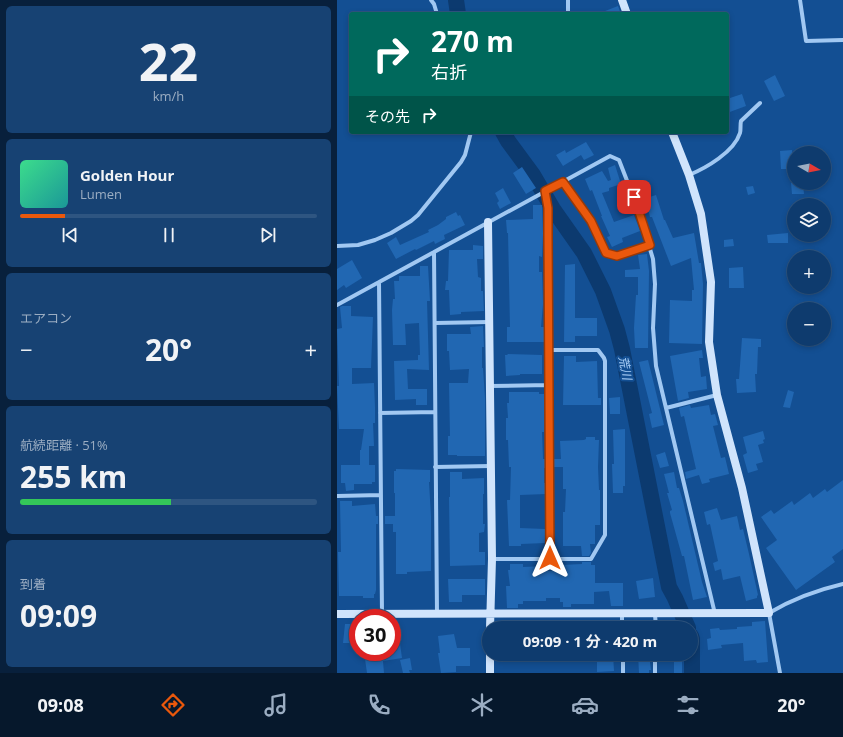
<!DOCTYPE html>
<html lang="ja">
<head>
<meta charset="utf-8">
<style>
  :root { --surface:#0e3b6e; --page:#174273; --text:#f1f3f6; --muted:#9badc2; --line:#2e5581; --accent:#ea580c }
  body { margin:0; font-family:"Open Sans","Noto Sans JP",sans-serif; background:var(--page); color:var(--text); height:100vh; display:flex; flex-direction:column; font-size:15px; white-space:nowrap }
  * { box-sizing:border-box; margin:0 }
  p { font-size:13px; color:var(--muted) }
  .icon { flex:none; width:22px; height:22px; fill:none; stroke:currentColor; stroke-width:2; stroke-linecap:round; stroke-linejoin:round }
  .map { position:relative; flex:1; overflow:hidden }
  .side { display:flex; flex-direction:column; gap:6px; padding:6px; background:#08203c; width:337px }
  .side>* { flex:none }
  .banner { position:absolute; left:12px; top:12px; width:380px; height:122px; border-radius:4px; box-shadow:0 2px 6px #0003,0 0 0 1px var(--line); background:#00695c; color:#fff; overflow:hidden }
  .needle { width:26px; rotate:99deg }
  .controls { position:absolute; left:450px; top:146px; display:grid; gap:8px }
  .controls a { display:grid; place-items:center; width:44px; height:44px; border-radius:50%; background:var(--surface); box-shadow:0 2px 6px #0003,0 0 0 1px var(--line); font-size:20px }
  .speed { position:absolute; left:12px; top:609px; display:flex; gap:8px; font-size:20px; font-weight:700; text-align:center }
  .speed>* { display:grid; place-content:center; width:52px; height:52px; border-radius:50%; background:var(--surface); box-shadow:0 2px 6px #0003,0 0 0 1px var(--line); line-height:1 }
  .speed .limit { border:6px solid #d22; background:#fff; color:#111 }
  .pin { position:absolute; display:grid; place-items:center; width:34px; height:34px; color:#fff; margin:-17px; border-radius:8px; box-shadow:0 2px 6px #0006 }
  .me { position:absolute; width:44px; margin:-22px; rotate:0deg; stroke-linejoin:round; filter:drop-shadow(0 0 3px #0008) }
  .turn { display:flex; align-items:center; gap:14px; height:84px; padding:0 16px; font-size:18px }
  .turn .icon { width:52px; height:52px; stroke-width:2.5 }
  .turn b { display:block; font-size:28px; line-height:34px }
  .then { display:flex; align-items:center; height:38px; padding:0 16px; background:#0003; gap:8px; font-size:15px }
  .big { font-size:30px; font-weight:700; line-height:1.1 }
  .side .widget { flex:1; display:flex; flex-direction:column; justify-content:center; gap:6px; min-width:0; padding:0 14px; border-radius:6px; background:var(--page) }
  .side .dial { align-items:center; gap:0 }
  .dial b { font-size:52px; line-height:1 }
  .song { display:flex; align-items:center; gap:12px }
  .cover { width:48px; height:48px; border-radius:6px; background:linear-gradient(135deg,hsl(150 70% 55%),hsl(180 70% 35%)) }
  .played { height:4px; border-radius:2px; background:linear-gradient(90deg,var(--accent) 15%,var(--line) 15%) }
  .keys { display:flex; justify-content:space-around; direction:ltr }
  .heat { display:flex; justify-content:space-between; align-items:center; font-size:22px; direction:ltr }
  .charge { height:6px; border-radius:3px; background:linear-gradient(90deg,#34c759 51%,var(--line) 0) }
  .trip { position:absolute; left:145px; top:621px; width:216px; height:40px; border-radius:20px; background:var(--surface); box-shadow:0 2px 6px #0003,0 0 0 1px var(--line); font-weight:700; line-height:40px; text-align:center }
  .menu { display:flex; height:64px; justify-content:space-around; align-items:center; background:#06182c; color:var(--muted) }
  .menu .icon { width:28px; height:28px }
  .menu .selected { color:var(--accent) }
  .menu b { font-size:18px; color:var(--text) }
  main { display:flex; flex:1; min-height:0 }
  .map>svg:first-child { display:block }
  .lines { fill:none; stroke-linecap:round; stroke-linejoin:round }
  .river { stroke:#0c3a6f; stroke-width:16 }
  .building { fill:#2167b2 }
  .street { stroke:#a1c8f2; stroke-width:4 }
  .secondary { stroke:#d0e4fc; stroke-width:8 }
  .route-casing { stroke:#983908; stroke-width:10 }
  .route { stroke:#ea580c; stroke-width:7 }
  .labels { text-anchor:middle; stroke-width:4; stroke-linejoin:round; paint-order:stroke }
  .water-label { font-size:12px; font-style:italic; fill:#add2f9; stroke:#134f93 }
</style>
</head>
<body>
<main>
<section class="side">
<div class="widget dial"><b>22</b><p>km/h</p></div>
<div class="widget">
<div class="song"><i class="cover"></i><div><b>Golden Hour</b><p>Lumen</p></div></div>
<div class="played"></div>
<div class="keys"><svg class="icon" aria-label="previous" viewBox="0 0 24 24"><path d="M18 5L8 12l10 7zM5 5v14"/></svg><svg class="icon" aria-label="pause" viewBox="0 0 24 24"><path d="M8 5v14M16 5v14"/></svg><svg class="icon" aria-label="next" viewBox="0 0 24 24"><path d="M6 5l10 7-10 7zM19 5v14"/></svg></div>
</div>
<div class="widget"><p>エアコン</p>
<div class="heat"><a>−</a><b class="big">20°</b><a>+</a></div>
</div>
<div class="widget"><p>航続距離 · 51%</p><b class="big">255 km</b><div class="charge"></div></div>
<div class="widget"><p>到着</p><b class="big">09:09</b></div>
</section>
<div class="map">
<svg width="506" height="673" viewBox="0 0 506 673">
  <rect width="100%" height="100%" fill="#134f93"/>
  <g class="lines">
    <path class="river" d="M119,0L121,14
      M166,132L171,141L196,175L216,209L247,253L266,291L280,330L285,349L332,587L338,598L351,628
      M354,636L355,639V673"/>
  </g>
  <path class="building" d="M281,6L284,14H263V13Z
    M438,75L448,96L437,101L427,81Z
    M405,94L409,106L390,113V99Z
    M249,142L257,155L247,160L244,155L226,166L219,155L228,150L229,153Z
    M455,150L456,169H444L443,151Z
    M278,165L284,184L272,188V191L265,193L277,222L297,215L303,231L285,238L286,242L275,247L270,237L273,236L264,216H265L255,190L253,191L248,179L265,171L271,181L274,180L271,168Z
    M185,167L199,188L189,194L176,173Z
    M454,183H466L467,194H455Z
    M416,186L418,193L411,195L409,187Z
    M166,188L174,203L163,209L160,203L162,201L158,193Z
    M319,195L327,220H328L336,238L357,233L362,263H364L366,284L365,344L332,343L333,300L355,301V290H357L354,258L334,266L315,217H313L311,209H309L306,199Z
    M196,205H205L206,234L205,257L202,256V272H205L206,304L204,327H207V342H170V327H173L171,233H170L169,220L196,219Z
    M119,212L121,216L123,215L128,225L107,235L108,239L98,244L97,241L79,250L78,249L59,259L50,243L59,237L63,245L92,232L91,230L101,225L109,219V217Z
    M451,233V243H431L430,235Z
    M396,239L397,246L387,247V240Z
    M136,245L146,246V259H140L141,277L144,278V291H146L147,311L124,312V314L113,315L112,290H108L109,281H111L112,250H136Z
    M310,254L312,271L311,348H298L297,328L299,295H301V277H288V270L303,269L301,255Z
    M15,260L25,278L9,288L7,285L0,290V269Z
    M238,264V318H260V336H238V342H227L228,265Z
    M83,266H91L93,301H90L92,370L70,369L71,389H90V405H79V399L58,400L57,361L81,360V355H83L82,323L68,324L69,345H56L55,310L56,299H58L57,281H62V276H83Z
    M406,267L407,288H392V268Z
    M5,306H14V316L36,317L34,368H15V384L37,383L38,407V423H36L37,446H32V465H38V482H35V484H17V490L9,491L8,483H4V465H23V450H24L27,429H2L0,386H2L0,329L5,328L3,307Z
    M146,326L147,347H145V368H146L148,398V456H120V455H111V436H113L112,383H131L132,369L113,370L112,351H110V334H134L133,327Z
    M405,338L424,339V347H421L420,374H418L419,392L400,393L399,379H402Z
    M365,350L366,358H362L364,377L369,376L370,389L351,392L352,398L341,401L333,356Z
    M170,354L205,355V374H183V375L169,376L168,355H171Z
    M227,356H239V362L260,361L261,398H264V405H226Z
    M311,360L327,425L315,428L312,414L315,413L302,362Z
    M451,390L457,392L453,408L446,407Z
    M172,392H202V394H208L207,432H205L206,459H209V468H207V483H209V494L183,495V528L208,529V543L184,544V546H172L170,500H173L174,467H172L171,440H169V418H171L170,403H172Z
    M283,397V414H273L272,398Z
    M353,405L354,408L372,405L374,415L378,414L381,425L376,426L384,458L388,457L392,474L372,479L373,482L365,484L362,475L349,479L348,472L359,469L347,416L344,417L342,408Z
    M288,429V486H286V493H276L275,464H277L276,430Z
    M426,431L428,439L426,440L427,443L421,445L426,462L419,464L421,470L411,473L406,455L410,453L406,437Z
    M249,437H258V440H262L261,467L262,490H263V525H258V544H253L254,553L252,556H245L244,546H226V512H228L229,489H226V467H216V459H224L223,441L247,440L249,439Z
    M328,452L332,466L323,468L319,455Z
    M59,469L93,470V482H92L94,516V571L70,572V574H59V532H56V524H48V516H58V493H57V471H59Z
    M113,472H125V479L147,478V494H146V524H148L147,532L142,533V552H148V565L113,566L112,497H113Z
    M337,472L340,488H342L346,501L365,582L370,597L356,600L347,556H345L333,513V511L335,510L330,493H332L327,474Z
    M506,480V549L495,557L498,562L459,590L429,548L440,540L424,517L434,510L437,514L455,501L457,505L473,493L476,498L488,489L490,492Z
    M3,501H15V506L38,504L39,516H41V524H39V590L38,594H37V598H26V596H2L1,552H4Z
    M380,508L384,520L400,516L403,530L406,529L412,554L421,595L420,596V598L409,601L403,576L386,580L384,569L378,571L376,563L381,561L373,524L370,525L367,512Z
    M245,562H254V565H258V583H286V606H274L272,591L257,592V604H234V607H226V602H223V598H209V601H186V604H181V608H170L169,586H173L171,570H173V564H186V567L210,566V571H224V565L245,564Z
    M316,578L318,597L302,599L299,581Z
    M111,579H148V595H125V602H112Z
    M428,621L431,662L420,663L419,660L407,661L406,643L384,645L385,648L371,650L370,639L374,638L373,629L382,628L383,630L400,629V627L415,626V622Z
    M8,624H20V643H6Z
    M117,634L120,648H133V666H119V672L104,673L101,653H103L101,636Z
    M62,636L65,658L46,661L47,673H30L27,652H55V637Z
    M260,654H276L277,671L260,672Z
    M301,654H312L314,670H312V673H302Z
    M328,654H345V673H337V662H328Z
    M73,658L75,670H72L73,673H66L63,660Z"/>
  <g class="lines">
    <path class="street" d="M94,0L97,4L100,14
      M231,0V14
      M463,0L469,41L506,40
      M352,175C369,168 397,152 403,133C404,130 403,125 404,121L423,103
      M226,182L254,221L270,254L280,256L313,245
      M208,191L211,208V235L213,558
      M0,246L21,245L38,240L54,233L74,221L81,215L124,162L128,155L134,132
      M97,252L100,614
      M42,282L45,614
      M0,305L273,156L282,160L301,209L316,259L318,284L316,328L319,366L378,614
      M98,323L152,322
      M153,386L212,385
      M329,408L380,395
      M43,413L98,412
      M98,467L154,466
      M0,496L44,495
      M155,559H254L268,535V361L267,358L261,350H211
      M285,614V628
      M318,614L319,628
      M286,673V654
      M318,673V654
      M443,673L432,613C454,600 480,590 506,584"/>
    <path class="secondary" d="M285,0L290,14
      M151,222L155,559L153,628
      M0,614L432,613L405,488L380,395L372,342L374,282L364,214L352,175L335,132
      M153,654V673"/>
  </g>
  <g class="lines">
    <defs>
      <path id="route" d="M213,558L211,235V208L208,191L226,182L254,221L269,253L280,256L313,245L297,197"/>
    </defs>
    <use href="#route" class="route-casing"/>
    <use href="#route" class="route"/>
  </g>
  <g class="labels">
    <g class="water-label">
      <text transform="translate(288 368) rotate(79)" y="4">荒川</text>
    </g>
  </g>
</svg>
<div class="controls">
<a><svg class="needle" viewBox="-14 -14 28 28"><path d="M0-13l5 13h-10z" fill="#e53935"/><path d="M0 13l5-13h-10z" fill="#9badc2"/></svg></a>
<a><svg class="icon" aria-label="layers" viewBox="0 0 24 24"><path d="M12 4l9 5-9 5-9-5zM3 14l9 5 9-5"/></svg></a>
<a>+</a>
<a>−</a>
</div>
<div class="speed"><div class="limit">30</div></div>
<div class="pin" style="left:297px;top:197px;background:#d93025"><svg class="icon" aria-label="arrive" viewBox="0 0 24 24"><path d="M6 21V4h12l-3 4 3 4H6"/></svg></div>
<svg class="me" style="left:213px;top:558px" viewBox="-20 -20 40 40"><path d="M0-17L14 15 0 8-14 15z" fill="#ea580c" stroke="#fff" stroke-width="4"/></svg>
<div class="trip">09:09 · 1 分 · 420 m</div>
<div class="banner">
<div class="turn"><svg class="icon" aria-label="right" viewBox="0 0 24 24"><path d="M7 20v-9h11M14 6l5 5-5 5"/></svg><div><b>270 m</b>右折</div></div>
<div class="then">その先<svg class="icon" aria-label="right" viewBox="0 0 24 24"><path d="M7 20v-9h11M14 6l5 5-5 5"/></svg></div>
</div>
</div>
</main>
<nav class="menu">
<b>09:08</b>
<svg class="icon selected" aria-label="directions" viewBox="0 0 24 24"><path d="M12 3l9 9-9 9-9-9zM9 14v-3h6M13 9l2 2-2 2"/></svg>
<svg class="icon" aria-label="music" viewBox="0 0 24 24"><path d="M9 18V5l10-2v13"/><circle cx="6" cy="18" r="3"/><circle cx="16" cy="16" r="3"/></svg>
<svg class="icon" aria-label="phone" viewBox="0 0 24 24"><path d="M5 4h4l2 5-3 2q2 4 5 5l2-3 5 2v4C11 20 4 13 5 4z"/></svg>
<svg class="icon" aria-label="climate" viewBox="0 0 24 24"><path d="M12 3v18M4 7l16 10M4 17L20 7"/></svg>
<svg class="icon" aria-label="car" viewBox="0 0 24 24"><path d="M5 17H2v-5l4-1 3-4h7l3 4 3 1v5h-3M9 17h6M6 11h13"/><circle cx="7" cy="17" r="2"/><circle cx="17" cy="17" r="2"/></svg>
<svg class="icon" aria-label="filters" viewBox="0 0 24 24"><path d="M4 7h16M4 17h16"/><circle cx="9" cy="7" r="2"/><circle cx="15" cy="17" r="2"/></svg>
<b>20°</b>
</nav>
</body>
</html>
